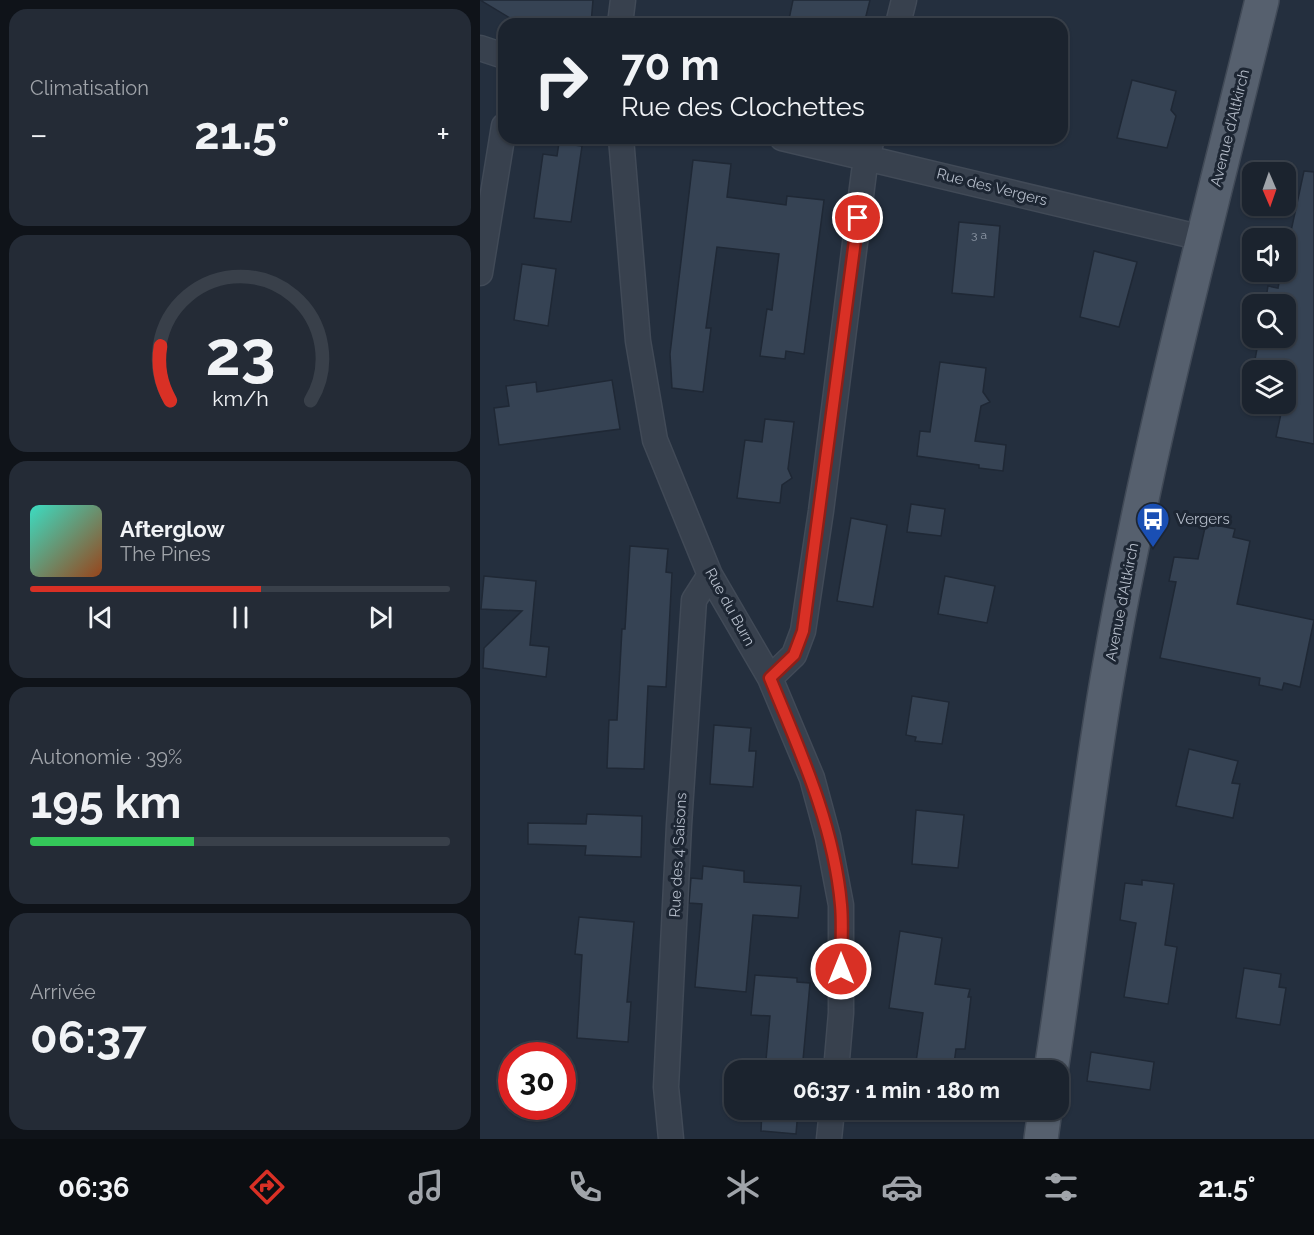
<!DOCTYPE html>
<html lang="fr">
<head>
<meta charset="utf-8">
<style>
  :root { --surface:#1b232e; --page:#242b36; --text:#f1f3f6; --muted:#a0a4aa; --line:#39404a; --accent:#d93025 }
  body { margin:0; font-family:Raleway,sans-serif; background:var(--page); color:var(--text); height:100vh; display:flex; flex-direction:column; font-size:22px; white-space:nowrap }
  * { box-sizing:border-box; margin:0 }
  p { font-size:20px; color:var(--muted) }
  .icon { flex:none; width:33px; height:33px; fill:none; stroke:currentColor; stroke-width:2; stroke-linecap:round; stroke-linejoin:round }
  .map { position:relative; flex:1; overflow:hidden }
  .details { display:flex; flex-direction:column; gap:9px; padding:9px; background:#0f1319; width:480px }
  .details>* { flex:none }
  .top-card { position:absolute; left:18px; top:18px; width:570px; height:126px; border-radius:18px; box-shadow:0 2px 4px #0004,0 0 0 2px var(--line); background:#1b232e; color:var(--text); overflow:hidden }
  .needle { width:39px; rotate:178deg }
  .buttons { position:absolute; left:762px; top:162px; display:grid; gap:12px }
  .buttons a { display:grid; place-items:center; width:54px; height:54px; border-radius:12px; background:var(--surface); box-shadow:0 2px 4px #0004,0 0 0 2px var(--line); font-size:30px }
  .speed { position:absolute; left:18px; top:1042px; display:flex; gap:12px; font-size:30px; font-weight:700; text-align:center }
  .speed>* { display:grid; place-content:center; width:78px; height:78px; border-radius:50%; background:var(--surface); box-shadow:0 2px 4px #0004,0 0 0 2px var(--line); line-height:1 }
  .speed .limit { border:9px solid #d22; background:#fff; color:#111 }
  .pin { position:absolute; display:grid; place-items:center; width:51px; height:51px; color:#fff; margin:-26px; border:3px solid #fff; border-radius:50%; box-shadow:0 2px 6px #0007 }
  .me { position:absolute; width:66px; margin:-33px; rotate:0deg; stroke-linejoin:round; filter:drop-shadow(0 0 4px #0008) }
  .turn { display:flex; align-items:center; gap:21px; height:126px; padding:0 24px; font-size:27px }
  .turn .icon { width:78px; height:78px; stroke-width:2.5 }
  .turn b { display:block; font-size:42px; line-height:51px }
  .big { font-size:45px; font-weight:700; line-height:1.1 }
  .details .card { flex:1; display:flex; flex-direction:column; justify-content:center; gap:9px; min-width:0; padding:0 21px; border-radius:18px; background:var(--page) }
  .details .dial { align-items:center; gap:0 }
  .dial svg { height:156px; overflow:visible; fill:none; stroke:var(--line); stroke-width:7; stroke-linecap:round; text-anchor:middle }
  .dial text { fill:var(--text); stroke:none }
  .song { display:flex; align-items:center; gap:18px }
  .cover { width:72px; height:72px; border-radius:9px; background:linear-gradient(135deg,hsl(170 70% 55%),hsl(20 70% 35%)) }
  .played { height:6px; border-radius:3px; background:linear-gradient(90deg,var(--accent) 55%,var(--line) 55%) }
  .keys { display:flex; justify-content:space-around; direction:ltr }
  .heat { display:flex; justify-content:space-between; align-items:center; font-size:33px; direction:ltr }
  .charge { height:9px; border-radius:4px; background:linear-gradient(90deg,#34c759 39%,var(--line) 0) }
  .trip { position:absolute; left:244px; top:1060px; width:345px; height:60px; border-radius:18px; background:var(--surface); box-shadow:0 2px 4px #0004,0 0 0 2px var(--line); font-weight:700; line-height:60px; text-align:center }
  .menu { display:flex; height:96px; justify-content:space-around; align-items:center; background:#0b0e12; color:var(--muted) }
  .menu .icon { width:42px; height:42px }
  .menu .current { color:var(--accent) }
  .menu b { font-size:27px; color:var(--text) }
  main { display:flex; flex:1; min-height:0 }
  .map>svg:first-child { display:block }
  .building { fill:#364354; stroke:#1f2835; stroke-width:1.5 }
  .lines { fill:none; stroke-linecap:round; stroke-linejoin:round }
  .minor-casing { stroke:#414a57; stroke-width:27 }
  .primary-casing { stroke:#414a57; stroke-width:36 }
  .minor { stroke:#38414e; stroke-width:24 }
  .primary { stroke:#56606e; stroke-width:33 }
  .route-casing { stroke:#8d1f18; stroke-width:15 }
  .route { stroke:#d93025; stroke-width:10 }
  .labels { text-anchor:middle; stroke-width:6; stroke-linejoin:round; paint-order:stroke }
  .number-label { font-size:12px; fill:#929caa }
  .street-label { font-size:15px; fill:#b4bcc9; stroke:#1d2633 }
  .poi-label { font-size:15px; fill:#b4bcc9; stroke:#1d2633; text-anchor:start }
</style>
</head>
<body>
<main>
<section class="details">
<div class="card"><p>Climatisation</p>
<div class="heat"><a>−</a><b class="big">21.5°</b><a>+</a></div>
</div>
<div class="card dial"><svg viewBox="0 0 100 80">
<path d="M14 69A42 42 0 1 1 86 69"/>
<path d="M14 69A42 42 0 0 1 9 41" stroke="#d93025"/>
<text x="50" y="56" font-size="32" font-weight="700">23</text>
<text x="50" y="72" font-size="11">km/h</text>
</svg></div>
<div class="card">
<div class="song"><i class="cover"></i><div><b>Afterglow</b><p>The Pines</p></div></div>
<div class="played"></div>
<div class="keys"><svg class="icon" aria-label="previous" viewBox="0 0 24 24"><path d="M18 5L8 12l10 7zM5 5v14"/></svg><svg class="icon" aria-label="pause" viewBox="0 0 24 24"><path d="M8 5v14M16 5v14"/></svg><svg class="icon" aria-label="next" viewBox="0 0 24 24"><path d="M6 5l10 7-10 7zM19 5v14"/></svg></div>
</div>
<div class="card"><p>Autonomie · 39%</p><b class="big">195 km</b><div class="charge"></div></div>
<div class="card"><p>Arrivée</p><b class="big">06:37</b></div>
</section>
<div class="map">
<svg width="834" height="1139" viewBox="0 0 834 1139">
  <rect width="100%" height="100%" fill="#242f3e"/>
  <path class="building" d="M0,0H113L111,24H40Z
    M313,0H390L384,24H308Z
    M652,80L696,91L691,110L696,116L687,148L637,138Z
    M79,143L102,146L91,222L54,218L63,154L77,156Z
    M213,160L251,164L247,197L306,205L307,196L344,200L324,354L306,351L305,359L280,356L287,309L292,310L299,254L237,247L226,328H231L223,392L192,388L190,354Z
    M824,171L834,172V444L796,437L803,404H806V370H773L779,338H806V304H785L788,286L798,288L801,272H806V254Z
    M479,222L520,226L514,297L472,293Z
    M614,251L657,262L639,327L600,317Z
    M42,264L76,269L68,326L34,320Z
    M460,362L506,368L503,392L510,402L501,406L495,441L526,445L523,471L499,468V465L437,456L440,431L450,432Z
    M132,380L140,429L19,445L14,408L29,406L26,386L56,382L57,392Z
    M285,419L314,422L308,469L312,478L302,485L300,503L257,498L265,440L282,442Z
    M431,504L465,509L461,536L427,532Z
    M371,518L407,525L393,607L357,601Z
    M726,523L755,529L753,537L770,541L757,604L834,620L820,687L804,683L802,690L779,685L780,678L680,658L696,582L689,581L694,557L718,559Z
    M150,546L188,549L186,572L192,573L186,687L168,686L164,769L127,768L129,720H137L142,629H145Z
    M4,576L56,581L50,645L69,647L66,677L3,668L4,648L42,611L1,609Z
    M465,576L515,586L507,623L458,614Z
    M432,696L469,702L462,744L435,741L436,737L426,735Z
    M234,725L271,728L269,751H276L273,787L230,784Z
    M709,749L758,761L752,783L760,784L753,818L696,806Z
    M436,810L484,815L478,868L432,864Z
    M107,814L162,816L161,857L105,855L106,846L48,844V823L106,824Z
    M223,866L264,871V882L321,886L318,918L273,915L266,992L215,987L222,904L209,903L211,878L222,879Z
    M662,880L694,884L685,945L697,947L688,1004L644,997L656,923L640,920L645,883L662,885Z
    M99,917L154,922L147,1002H151L148,1042L97,1038L102,955L95,954Z
    M420,931L462,938L455,984L490,989L488,997H491L485,1049H476L473,1071L435,1069L443,1013L409,1008Z
    M764,968L801,974L799,987L806,988L800,1025L756,1018Z
    M275,975L317,978V982L330,983L322,1071H285L290,1016L271,1015Z
    M611,1052L674,1062L670,1090L607,1081Z
    M282,1110H318L316,1134L281,1131Z"/>
  <g class="lines">
    <defs>
      <path id="minor" d="M140,24L143,0
        M418,24L424,0
        M0,48L24,56
        M141,138L158,341L175,440L230,575L290,678L332,778L348,837L361,905V1013L356,1071
        M302,138L722,238
        M0,273L24,126
        M290,678L314,655L323,631L341,511L384,172L392,138
        M191,1139L186,1087L199,825L214,600L230,575
        M349,1139L352,1110"/>
      <path id="primary" d="M571,1071C591,941 605,810 627,680C666,450 727,226 782,0
        M561,1139L565,1110"/>
    </defs>
    <use href="#minor" class="minor-casing"/>
    <use href="#primary" class="primary-casing"/>
    <use href="#minor" class="minor"/>
    <use href="#primary" class="primary"/>
  </g>
  <g class="lines">
    <defs>
      <path id="route" d="M361,969C361,948 363,926 361,905C354,825 320,751 290,678L314,655L323,631L378,218"/>
    </defs>
    <use href="#route" class="route-casing"/>
    <use href="#route" class="route"/>
  </g>
  <defs>
    <symbol id="bus-pin" viewBox="-11 -11 22 30"><path d="M0 17L-7.5 6A9.5 9.5 0 1 1 7.5 6Z" fill="#1a4fb4" stroke="#1d2633"/><path d="M-5-6H5V4H4V6H2V4H-2V6H-4V4H-5ZM-3.5-4V0h7V-4ZM-3.5 1.2v1.5H-2V1.2ZM2 1.2v1.5H3.5V1.2Z" fill="#fff"/></symbol>
  </defs>
  <g fill-rule="evenodd">
    <use href="#bus-pin" x="654" y="500" width="38" height="52"/>
  </g>
  <g class="labels">
    <g class="number-label">
      <text x="499" y="239">3 a</text>
    </g>
    <g class="street-label">
      <text transform="translate(750 128) rotate(-76)" y="5">Avenue d'Altkirch</text>
      <text transform="translate(512 187) rotate(14)" y="5">Rue des Vergers</text>
      <text transform="translate(642 602) rotate(-79)" y="5">Avenue d'Altkirch</text>
      <text transform="translate(250 607) rotate(61)" y="5">Rue du Burn</text>
      <text transform="translate(198 855) rotate(-87)" y="5">Rue des 4 Saisons</text>
    </g>
    <g class="poi-label">
      <text x="696" y="524">Vergers</text>
    </g>
  </g>
</svg>
<div class="buttons">
<a><svg class="needle" viewBox="-14 -14 28 28"><path d="M0-13l5 13h-10z" fill="#e53935"/><path d="M0 13l5-13h-10z" fill="#a0a4aa"/></svg></a>
<a><svg class="icon" aria-label="sound" viewBox="0 0 24 24"><path d="M4 9h4l5-4v14l-5-4H4zM17 9q2 3 0 6"/></svg></a>
<a><svg class="icon" aria-label="search" viewBox="0 0 24 24"><circle cx="10" cy="10" r="6"/><path d="M15 15l6 6"/></svg></a>
<a><svg class="icon" aria-label="layers" viewBox="0 0 24 24"><path d="M12 4l9 5-9 5-9-5zM3 14l9 5 9-5"/></svg></a>
</div>
<div class="speed"><div class="limit">30</div></div>
<div class="pin" style="left:378px;top:218px;background:#d93025"><svg class="icon" aria-label="arrive" viewBox="0 0 24 24"><path d="M6 21V4h12l-3 4 3 4H6"/></svg></div>
<svg class="me" style="left:361px;top:969px" viewBox="-20 -20 40 40"><circle r="17" fill="#d93025" stroke="#fff" stroke-width="3"/><path d="M0-11L8 9 0 5-8 9z" fill="#fff"/></svg>
<div class="trip">06:37 · 1 min · 180 m</div>
<div class="top-card">
<div class="turn"><svg class="icon" aria-label="right" viewBox="0 0 24 24"><path d="M7 20v-9h11M14 6l5 5-5 5"/></svg><div><b>70 m</b>Rue des Clochettes</div></div>
</div>
</div>
</main>
<nav class="menu">
<b>06:36</b>
<svg class="icon current" aria-label="directions" viewBox="0 0 24 24"><path d="M12 3l9 9-9 9-9-9zM9 14v-3h6M13 9l2 2-2 2"/></svg>
<svg class="icon" aria-label="music" viewBox="0 0 24 24"><path d="M9 18V5l10-2v13"/><circle cx="6" cy="18" r="3"/><circle cx="16" cy="16" r="3"/></svg>
<svg class="icon" aria-label="phone" viewBox="0 0 24 24"><path d="M5 4h4l2 5-3 2q2 4 5 5l2-3 5 2v4C11 20 4 13 5 4z"/></svg>
<svg class="icon" aria-label="climate" viewBox="0 0 24 24"><path d="M12 3v18M4 7l16 10M4 17L20 7"/></svg>
<svg class="icon" aria-label="car" viewBox="0 0 24 24"><path d="M5 17H2v-5l4-1 3-4h7l3 4 3 1v5h-3M9 17h6M6 11h13"/><circle cx="7" cy="17" r="2"/><circle cx="17" cy="17" r="2"/></svg>
<svg class="icon" aria-label="filters" viewBox="0 0 24 24"><path d="M4 7h16M4 17h16"/><circle cx="9" cy="7" r="2"/><circle cx="15" cy="17" r="2"/></svg>
<b>21.5°</b>
</nav>
</body>
</html>
